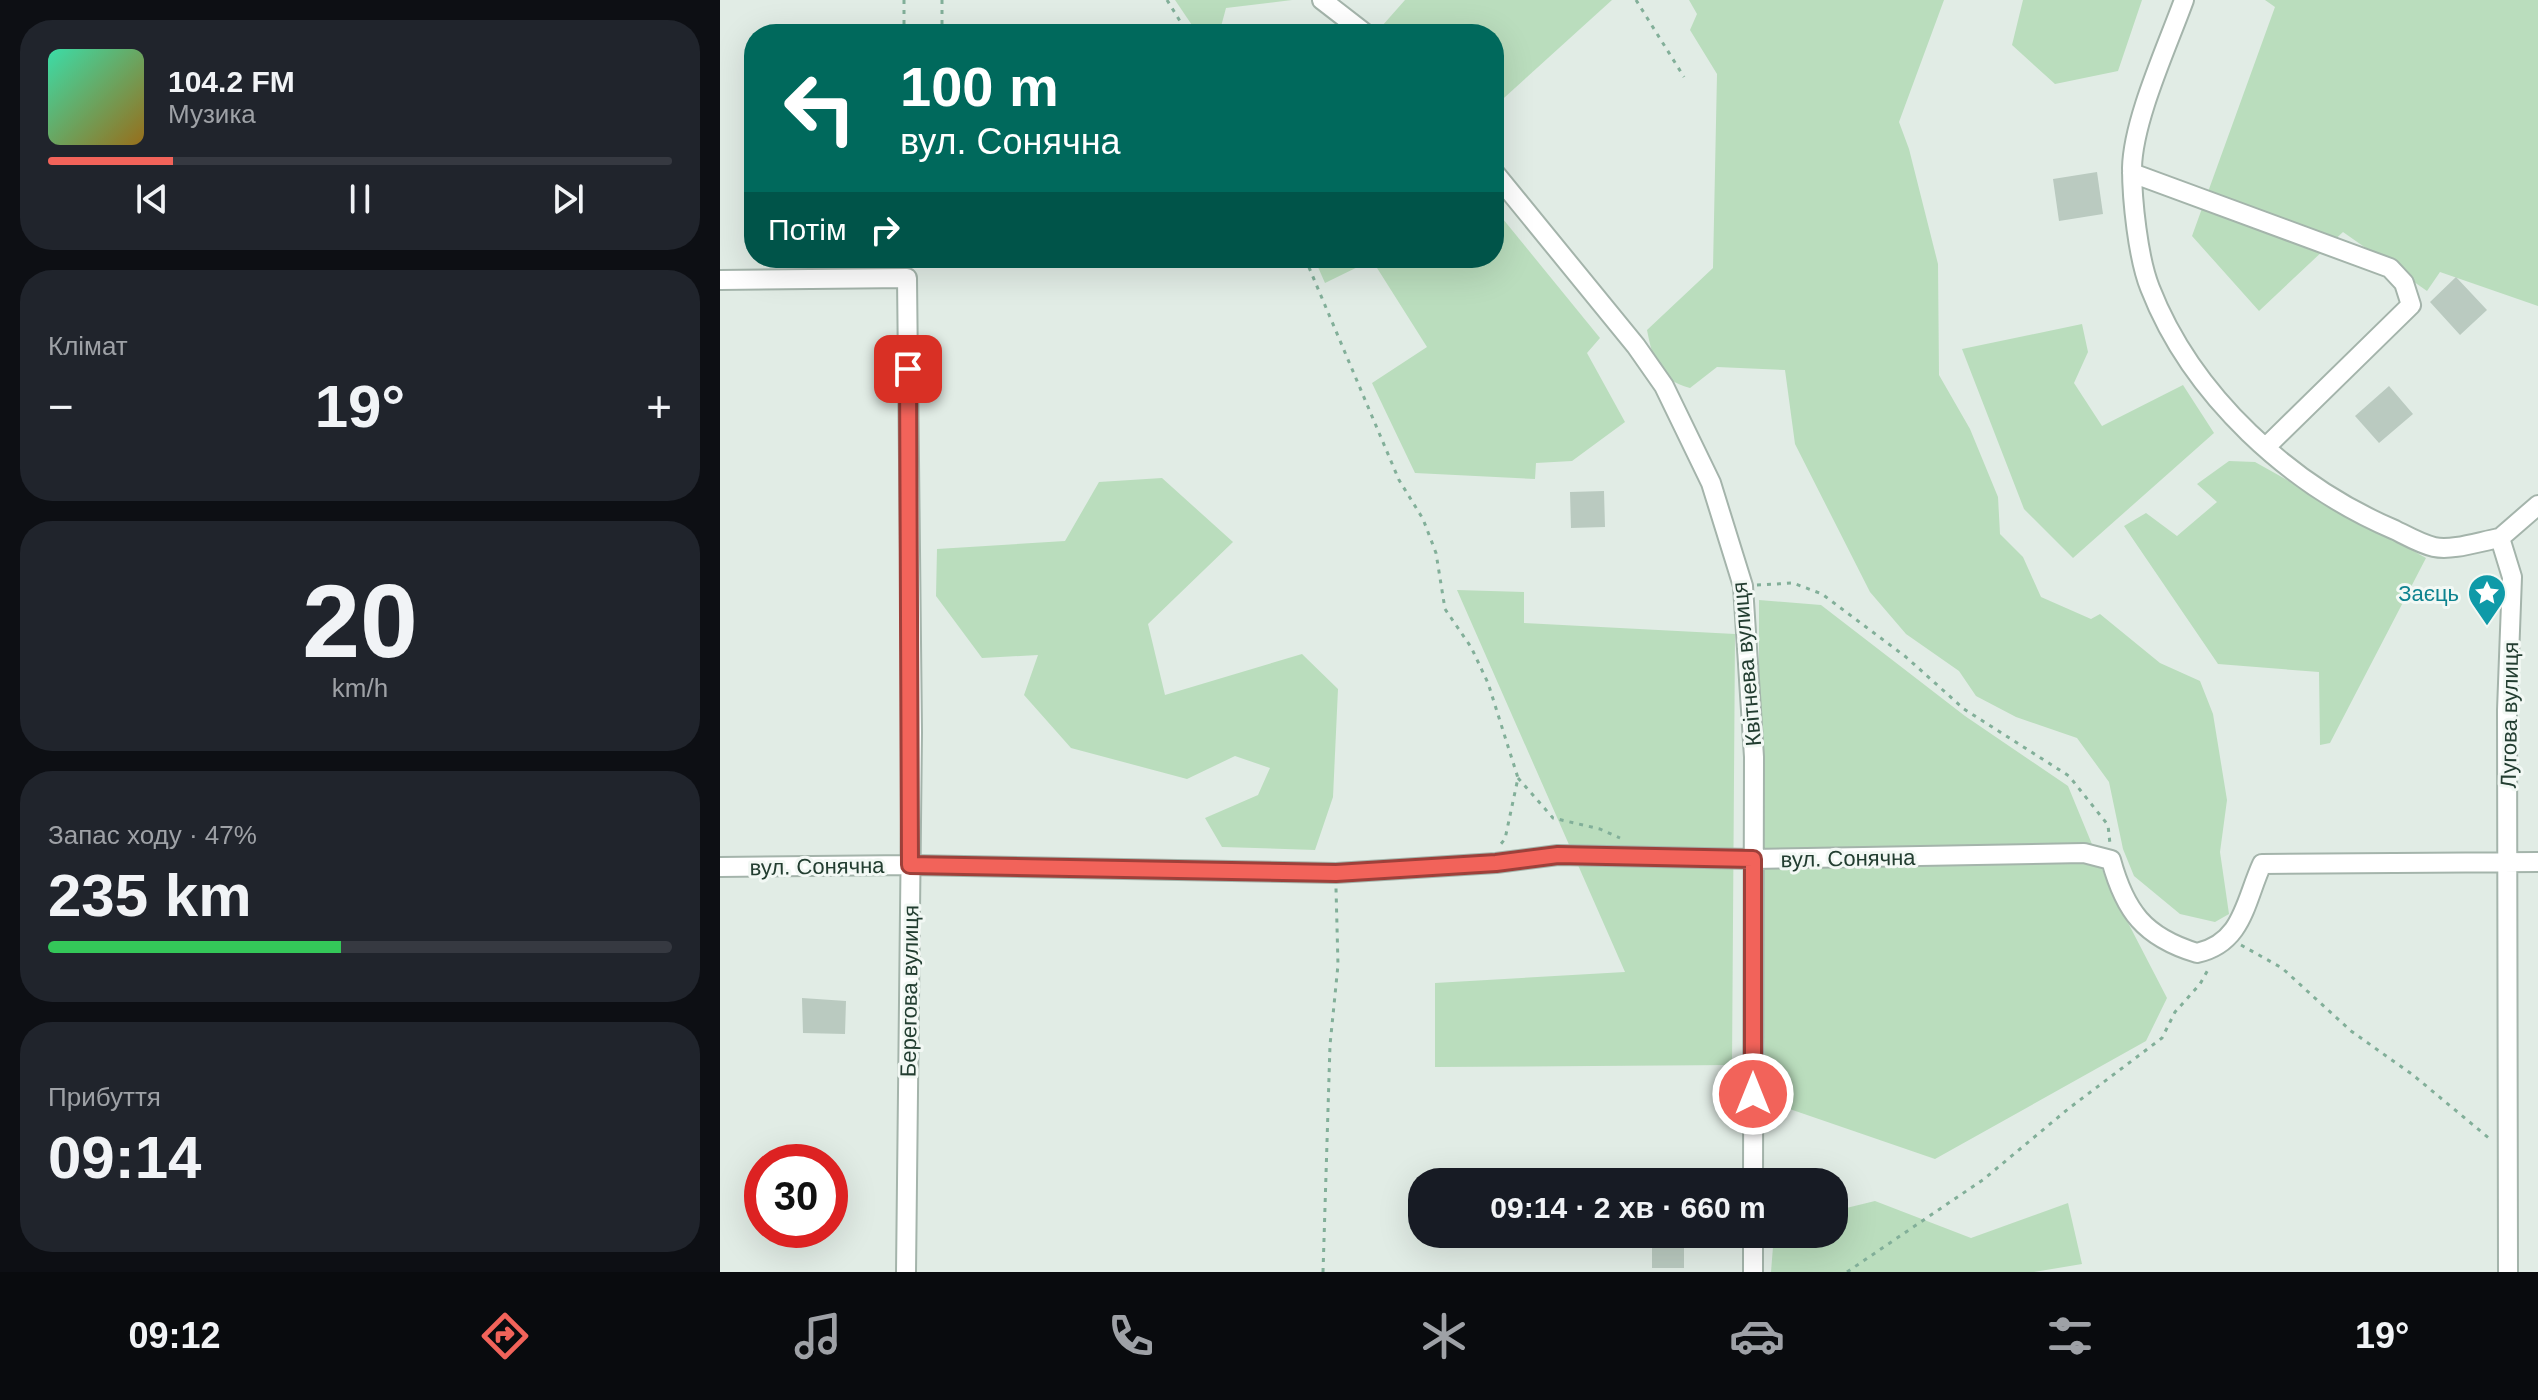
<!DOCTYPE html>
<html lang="uk">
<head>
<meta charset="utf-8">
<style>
  :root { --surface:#171b24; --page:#20242c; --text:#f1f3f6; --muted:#9ea1a6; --line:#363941; --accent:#f2635a }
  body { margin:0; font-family:Arial,sans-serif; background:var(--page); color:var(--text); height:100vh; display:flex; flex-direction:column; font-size:30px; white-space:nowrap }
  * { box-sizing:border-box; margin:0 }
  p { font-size:26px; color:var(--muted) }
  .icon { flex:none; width:44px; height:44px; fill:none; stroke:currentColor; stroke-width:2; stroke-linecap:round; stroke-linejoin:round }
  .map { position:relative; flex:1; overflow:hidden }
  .drawer { display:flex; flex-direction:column; gap:20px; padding:20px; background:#0d0f14; width:720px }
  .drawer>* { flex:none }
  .banner { position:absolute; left:24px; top:24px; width:760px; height:244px; border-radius:32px; box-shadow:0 8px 32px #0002; background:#00695c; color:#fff; overflow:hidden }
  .speed { position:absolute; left:24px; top:1144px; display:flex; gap:16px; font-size:40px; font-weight:700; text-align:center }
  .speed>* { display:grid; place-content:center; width:104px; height:104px; border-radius:50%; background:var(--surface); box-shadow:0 8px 32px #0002; line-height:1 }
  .speed .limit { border:12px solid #d22; background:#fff; color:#111 }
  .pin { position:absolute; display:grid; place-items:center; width:68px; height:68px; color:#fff; margin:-34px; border-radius:16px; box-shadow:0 4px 12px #0006 }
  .me { position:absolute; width:88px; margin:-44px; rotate:0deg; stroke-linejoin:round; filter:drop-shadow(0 0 6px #0008) }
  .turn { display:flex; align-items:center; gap:28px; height:168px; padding:0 24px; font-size:36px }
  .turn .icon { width:104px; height:104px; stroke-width:2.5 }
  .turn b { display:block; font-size:56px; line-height:68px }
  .then { display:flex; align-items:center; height:76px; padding:0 24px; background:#0003; gap:16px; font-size:30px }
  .big { font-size:60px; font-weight:700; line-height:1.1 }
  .drawer .card { flex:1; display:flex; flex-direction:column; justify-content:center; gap:12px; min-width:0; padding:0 28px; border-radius:32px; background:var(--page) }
  .drawer .dial { align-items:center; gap:0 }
  .dial b { font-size:104px; line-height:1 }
  .song { display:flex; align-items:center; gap:24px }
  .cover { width:96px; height:96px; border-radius:12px; background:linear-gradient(135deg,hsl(160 70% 55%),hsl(40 70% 35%)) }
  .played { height:8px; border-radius:4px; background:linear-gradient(90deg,var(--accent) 20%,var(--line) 20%) }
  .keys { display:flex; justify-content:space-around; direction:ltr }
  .heat { display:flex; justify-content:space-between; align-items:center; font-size:44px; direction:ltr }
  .charge { height:12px; border-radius:6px; background:linear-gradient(90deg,#34c759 47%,var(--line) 0) }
  .trip { position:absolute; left:688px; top:1168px; width:440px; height:80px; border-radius:32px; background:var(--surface); box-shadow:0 8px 32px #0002; font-weight:700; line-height:80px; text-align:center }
  .dock { display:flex; height:128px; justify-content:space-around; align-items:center; background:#090b0e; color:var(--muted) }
  .dock .icon { width:56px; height:56px }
  .dock .on { color:var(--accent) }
  .dock b { font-size:36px; color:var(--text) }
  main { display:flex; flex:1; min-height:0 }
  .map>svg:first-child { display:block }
  .green { fill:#baddbd }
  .building { fill:#bacac0 }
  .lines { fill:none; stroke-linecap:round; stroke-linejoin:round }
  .street-casing { stroke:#a4b4ab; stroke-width:22 }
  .path { stroke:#82af99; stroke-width:3; stroke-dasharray:4 6; stroke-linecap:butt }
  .street { stroke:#fff; stroke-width:18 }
  .route-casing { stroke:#9d403a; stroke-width:20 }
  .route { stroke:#f2635a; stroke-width:14 }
  .labels { text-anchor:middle; stroke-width:6; stroke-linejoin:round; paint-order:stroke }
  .culture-label { font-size:22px; fill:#0d838f; stroke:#f2f8f4; text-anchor:end }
  .street-label { font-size:22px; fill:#223d30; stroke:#f2f8f4 }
</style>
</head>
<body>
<main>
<section class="drawer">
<div class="card">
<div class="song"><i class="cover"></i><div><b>104.2 FM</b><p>Музика</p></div></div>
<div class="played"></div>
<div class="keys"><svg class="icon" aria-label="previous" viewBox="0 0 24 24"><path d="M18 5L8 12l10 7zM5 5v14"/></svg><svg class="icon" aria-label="pause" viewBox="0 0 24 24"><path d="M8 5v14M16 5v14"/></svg><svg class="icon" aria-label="next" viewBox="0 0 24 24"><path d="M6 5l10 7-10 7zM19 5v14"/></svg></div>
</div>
<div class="card"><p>Клімат</p>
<div class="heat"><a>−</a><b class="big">19°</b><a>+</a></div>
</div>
<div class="card dial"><b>20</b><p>km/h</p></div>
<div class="card"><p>Запас ходу · 47%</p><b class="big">235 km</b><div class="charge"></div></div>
<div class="card"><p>Прибуття</p><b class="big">09:14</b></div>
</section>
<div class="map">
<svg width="1818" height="1272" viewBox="0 0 1818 1272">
  <rect width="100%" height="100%" fill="#e1ece5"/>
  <path class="green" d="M455,0H572L506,8L499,34H478Z
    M685,0H892L774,107V34H670L662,26Z
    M969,0H1224L1179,122L1189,149L1218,264L1219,375L1250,429L1278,497L1280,534L1303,557L1321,597L1371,619L1380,614L1440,663L1480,681L1493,714L1507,800L1500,852L1509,914L1495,922L1460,914L1414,876L1403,849L1389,782L1357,738L1296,717L1256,696L1239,671L1186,634L1150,592L1075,444L1065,370L997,367L970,388C938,379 933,360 927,330L993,268L997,74L970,30L977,14Z
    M1303,0H1422L1398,71L1335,84L1292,45Z
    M1545,0H1818V306L1720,272L1707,291L1623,232L1539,311L1472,236L1555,7Z
    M774,208L880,338L867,353L905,422L852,461L816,463L815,479L695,473L652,383L707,347L652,260L605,283L594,258H774Z
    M1362,324L1368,352L1354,383L1382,426L1463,385L1494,433L1353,558L1304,509L1242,349Z
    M1509,461L1535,462L1706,558L1610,743L1600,745L1599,672L1498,664L1404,526L1426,513L1457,536L1497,502L1477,484Z
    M442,478L513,542L428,624L445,695L582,654L618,689L613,797L595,850L502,847L485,818L538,795L550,768L515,756L467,779L351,748L304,695L318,655L262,658L216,596L217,549L345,541L379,482Z
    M737,590L804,592V623L1015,634L1012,1065L715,1067V983L905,972Z
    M1039,600L1101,605L1245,716L1348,786L1390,888L1447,998L1426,1041L1215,1159L1046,1101L1039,877Z
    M1155,1201L1251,1238L1348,1203L1362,1264L1314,1272H1051L1054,1234H1114V1211Z"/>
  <path class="building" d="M1377,172L1383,214L1339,221L1333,179Z
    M1736,277L1767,310L1740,335L1710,302Z
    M1669,386L1693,414L1659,443L1635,416Z
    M884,491L885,527L851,528L850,492Z
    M82,998L126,1001L125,1034L83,1033Z
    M932,1234H964V1268H932Z"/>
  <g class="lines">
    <defs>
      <path id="street" d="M602,0L646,34
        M1464,0C1447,47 1413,120 1412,168C1412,200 1418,258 1430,288C1472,396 1571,486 1675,530C1687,536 1701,544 1714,547C1733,551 1761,541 1780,538
        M774,172L916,346L944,386L991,483L1023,586L1034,757L1033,1182
        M1412,173L1670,268L1684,283L1691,305L1546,447
        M0,280L187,278L192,732L186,1272
        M1780,538L1792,577L1787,710L1788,1272
        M1780,538L1818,505
        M0,867L190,865L616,873L776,863L838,855L1033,859L1364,853L1391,860C1405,911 1424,937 1477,953C1523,943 1525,901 1542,864L1818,862
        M1033,1234V1272"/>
    </defs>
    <use href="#street" class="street-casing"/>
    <path class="path" d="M184,0V34
      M447,0L468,34
      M916,0L964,77
      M222,34V0
      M585,258L679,480L703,519L716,553L725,609L751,647L768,683L798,778L785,839L780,845
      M1037,585L1073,583L1102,594L1186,657L1244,709L1349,776L1388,825L1390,844
      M798,778L833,818L880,829L900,838
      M1521,945L1562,968L1631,1031L1693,1075L1770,1139
      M603,1272L610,1045L618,965L616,888
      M1127,1272L1264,1179L1348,1109L1442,1038L1455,1012L1480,984L1490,966"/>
    <use href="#street" class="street"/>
  </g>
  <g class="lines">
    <defs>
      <path id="route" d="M188,369L190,865L616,873L776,863L838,855L1033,859V1094"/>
    </defs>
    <use href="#route" class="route-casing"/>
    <use href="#route" class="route"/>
  </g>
  <defs>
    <symbol id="sight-pin" viewBox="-11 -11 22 30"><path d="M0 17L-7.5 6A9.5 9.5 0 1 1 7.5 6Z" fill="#0f9aa8" stroke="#f2f8f4"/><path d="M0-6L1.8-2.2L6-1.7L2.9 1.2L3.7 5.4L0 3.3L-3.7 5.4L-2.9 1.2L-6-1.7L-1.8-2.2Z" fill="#fff"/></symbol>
  </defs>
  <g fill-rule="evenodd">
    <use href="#sight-pin" x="1745" y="571" width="44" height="60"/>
  </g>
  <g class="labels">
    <g class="culture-label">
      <text x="1739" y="601">Заєць</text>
    </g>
    <g class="street-label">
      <text transform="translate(1026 664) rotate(-95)" y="8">Квітнева вулиця</text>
      <text transform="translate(1789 715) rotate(-89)" y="8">Лугова вулиця</text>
      <text transform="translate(1128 858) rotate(-1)" y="8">вул. Сонячна</text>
      <text transform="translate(97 866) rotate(-1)" y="8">вул. Сонячна</text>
      <text transform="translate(189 991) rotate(-89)" y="8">Берегова вулиця</text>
    </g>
  </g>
</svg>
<div class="speed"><div class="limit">30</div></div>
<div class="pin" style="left:188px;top:369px;background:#d93025"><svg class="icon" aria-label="arrive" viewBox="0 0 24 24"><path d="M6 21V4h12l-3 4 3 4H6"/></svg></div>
<svg class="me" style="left:1033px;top:1094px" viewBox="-20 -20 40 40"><circle r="17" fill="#f2635a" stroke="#fff" stroke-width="3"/><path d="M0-11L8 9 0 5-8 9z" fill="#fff"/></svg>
<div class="trip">09:14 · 2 хв · 660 m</div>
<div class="banner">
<div class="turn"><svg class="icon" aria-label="left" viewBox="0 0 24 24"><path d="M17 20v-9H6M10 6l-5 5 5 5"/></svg><div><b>100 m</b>вул. Сонячна</div></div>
<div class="then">Потім<svg class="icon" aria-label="right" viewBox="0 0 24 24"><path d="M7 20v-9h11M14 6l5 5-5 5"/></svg></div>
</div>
</div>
</main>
<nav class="dock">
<b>09:12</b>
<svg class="icon on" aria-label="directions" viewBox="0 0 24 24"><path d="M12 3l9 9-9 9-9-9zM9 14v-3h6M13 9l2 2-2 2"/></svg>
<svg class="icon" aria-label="music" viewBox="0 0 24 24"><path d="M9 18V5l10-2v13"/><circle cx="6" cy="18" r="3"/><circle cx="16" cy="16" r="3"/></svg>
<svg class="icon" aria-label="phone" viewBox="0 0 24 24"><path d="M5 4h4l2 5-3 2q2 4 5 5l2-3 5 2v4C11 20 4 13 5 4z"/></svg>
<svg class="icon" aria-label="climate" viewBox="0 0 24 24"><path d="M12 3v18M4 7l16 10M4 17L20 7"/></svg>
<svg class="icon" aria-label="car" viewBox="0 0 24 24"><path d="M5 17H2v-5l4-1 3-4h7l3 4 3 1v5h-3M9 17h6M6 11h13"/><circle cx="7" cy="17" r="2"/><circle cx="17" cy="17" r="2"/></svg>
<svg class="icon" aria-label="filters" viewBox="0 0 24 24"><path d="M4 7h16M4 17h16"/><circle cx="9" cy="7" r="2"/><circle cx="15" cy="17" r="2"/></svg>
<b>19°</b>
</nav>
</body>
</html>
